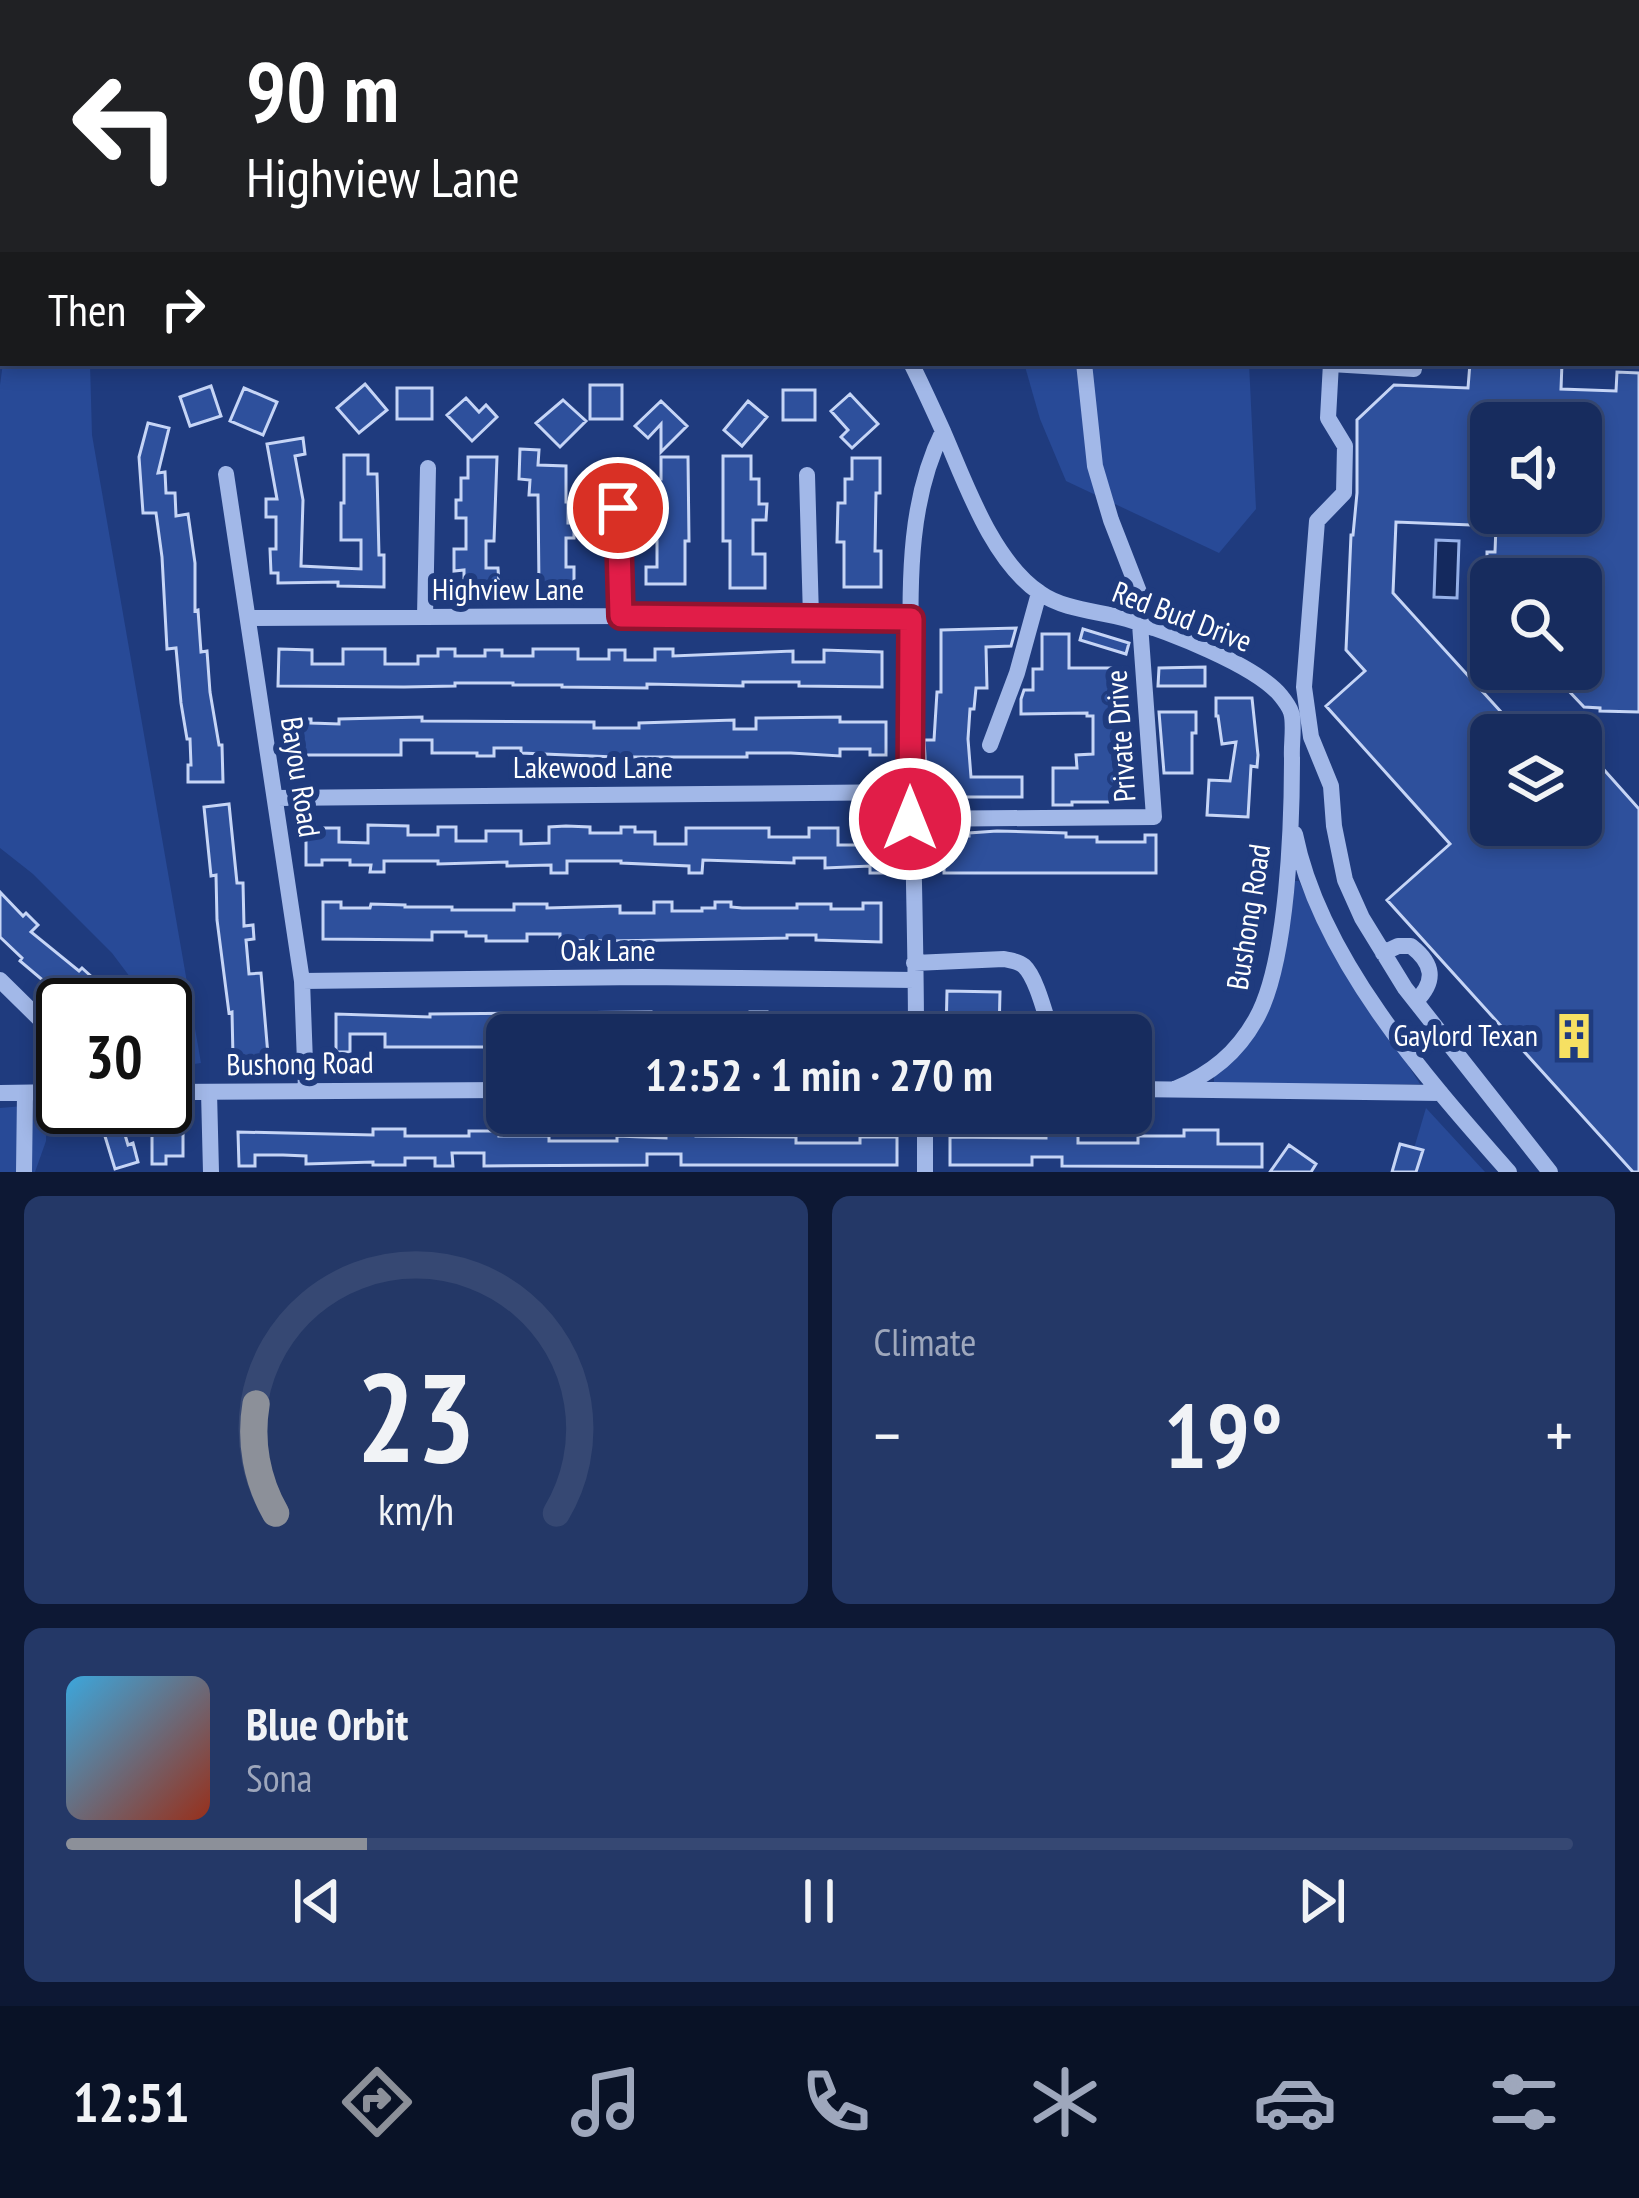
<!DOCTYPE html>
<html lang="en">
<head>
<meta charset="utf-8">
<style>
  :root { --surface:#172c5e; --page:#243867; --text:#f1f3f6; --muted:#9ea7bc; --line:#364873; --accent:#8c9099 }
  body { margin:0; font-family:"PT Sans Narrow",sans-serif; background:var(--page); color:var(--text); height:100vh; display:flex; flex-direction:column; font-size:45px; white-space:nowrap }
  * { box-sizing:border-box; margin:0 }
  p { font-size:39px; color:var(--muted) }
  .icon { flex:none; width:66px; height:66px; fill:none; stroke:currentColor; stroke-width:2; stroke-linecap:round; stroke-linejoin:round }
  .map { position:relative; height:1172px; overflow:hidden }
  .drawer { display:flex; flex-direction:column; gap:24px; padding:24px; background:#0d1834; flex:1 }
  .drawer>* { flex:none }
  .guide { position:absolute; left:0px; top:0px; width:1641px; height:366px; box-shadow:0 6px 18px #0003,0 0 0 3px var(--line); background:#202124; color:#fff; overflow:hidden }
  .controls { position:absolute; left:1470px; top:402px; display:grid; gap:24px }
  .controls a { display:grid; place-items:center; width:132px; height:132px; border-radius:18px; background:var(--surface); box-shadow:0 6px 18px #0003,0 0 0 3px var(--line); font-size:60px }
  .speed { position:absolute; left:36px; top:978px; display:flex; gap:24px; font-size:60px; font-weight:700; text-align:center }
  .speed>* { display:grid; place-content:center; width:156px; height:156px; border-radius:50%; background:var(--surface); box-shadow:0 6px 18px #0003,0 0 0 3px var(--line); line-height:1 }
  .speed .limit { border:6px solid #111; border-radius:18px; background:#fff; color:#111 }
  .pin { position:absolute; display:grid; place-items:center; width:102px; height:102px; color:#fff; margin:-51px; border:6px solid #fff; border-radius:50%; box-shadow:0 3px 12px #0007 }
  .me { position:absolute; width:132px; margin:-66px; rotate:0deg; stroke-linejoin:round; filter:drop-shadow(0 0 9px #0008) }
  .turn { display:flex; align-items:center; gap:42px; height:252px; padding:0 48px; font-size:54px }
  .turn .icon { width:156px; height:156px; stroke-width:2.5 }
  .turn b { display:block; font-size:84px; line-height:102px }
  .then { display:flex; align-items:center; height:114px; padding:0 48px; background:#0003; gap:24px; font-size:45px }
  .big { font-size:90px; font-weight:700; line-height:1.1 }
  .drawer .card { flex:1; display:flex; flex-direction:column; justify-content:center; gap:18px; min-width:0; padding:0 42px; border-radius:18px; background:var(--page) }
  .drawer .dial { align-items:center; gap:0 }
  .dial svg { height:312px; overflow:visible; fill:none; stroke:var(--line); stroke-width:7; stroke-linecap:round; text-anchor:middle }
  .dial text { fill:var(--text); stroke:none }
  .song { display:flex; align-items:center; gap:36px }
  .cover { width:144px; height:144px; border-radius:18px; background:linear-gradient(135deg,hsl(200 70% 55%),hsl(10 70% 35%)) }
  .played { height:12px; border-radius:6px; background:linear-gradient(90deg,var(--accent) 20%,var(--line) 20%) }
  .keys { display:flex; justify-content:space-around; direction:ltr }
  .heat { display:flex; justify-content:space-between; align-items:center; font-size:66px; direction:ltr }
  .drawer .tiles { flex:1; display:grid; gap:24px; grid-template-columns:1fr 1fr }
  .card:last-child { grid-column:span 2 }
  .trip { position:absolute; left:486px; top:1014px; width:666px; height:120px; border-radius:18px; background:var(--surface); box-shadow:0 6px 18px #0003,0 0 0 3px var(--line); font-weight:700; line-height:120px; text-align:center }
  .menu { display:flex; height:192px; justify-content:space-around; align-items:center; background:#091226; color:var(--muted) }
  .menu .icon { width:84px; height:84px }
  .menu .current { color:var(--accent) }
  .menu b { font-size:54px; color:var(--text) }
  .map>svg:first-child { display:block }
  .green { fill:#284a97 }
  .water { fill:#14295e; stroke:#96b1e9; stroke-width:3 }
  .building { fill:#2e509c; stroke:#c6d5f6; stroke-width:3; fill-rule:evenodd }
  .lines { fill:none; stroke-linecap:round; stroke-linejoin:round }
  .minor { stroke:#a2b8e8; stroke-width:16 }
  .route-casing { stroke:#92132f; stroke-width:30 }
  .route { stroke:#e11d48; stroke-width:21 }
  .labels { text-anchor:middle; stroke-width:12; stroke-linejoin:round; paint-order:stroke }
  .street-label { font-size:30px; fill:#fff; stroke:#1f3b7e }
  .poi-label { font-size:30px; fill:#fff; stroke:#1f3b7e; text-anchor:end }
</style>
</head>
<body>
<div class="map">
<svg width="1639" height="1172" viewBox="0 0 1639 1172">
  <rect width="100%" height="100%" fill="#1f3b7e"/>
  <path class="green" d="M3,363H90L92,435L201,1063L194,1064L165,1025V1005H151L112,953L33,874L0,848V385Z
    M1024,363H1249L1256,509L1219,553L1066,481L1040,419Z
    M1291,881H1299L1319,925L1420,1084H1214V1077L1264,1019Z
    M46,1104V1141L35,1172H0V1108Z
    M1426,1108L1485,1172H1407Z"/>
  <path class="water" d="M1436,540L1459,541L1457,598L1434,597Z"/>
  <path class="building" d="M1470,363H1562L1561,389L1616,391L1617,372L1639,373V712L1600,711V708L1584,707L1548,669H1581V579H1494V575H1487V552H1495L1496,526L1396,522L1393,593L1522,735H1491V825H1581V744L1639,809V1172H1633L1387,900L1450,844L1326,706L1365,671L1346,650L1351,535H1353L1357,493V420L1394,385L1468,388ZM1491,423H1581V513H1491Z
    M365,384L387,410L359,433L337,408Z
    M590,385H622V419H590Z
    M211,386L221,416L190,426L180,397Z
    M244,388L277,402L263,435L230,421Z
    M397,388H432V419H397Z
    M783,390H815V420H783Z
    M850,394L878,424L852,448L841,437L848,430L831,411Z
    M466,398L479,412L486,405L497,417L472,441L447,415Z
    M563,400L586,421L560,447L536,423Z
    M661,401L687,426L661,452V424L648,438L635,426Z
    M748,401L767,417L742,446L724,430Z
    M148,423L169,428L158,473L165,472L166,493H175L176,516L188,514L195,563V611L198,610L201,652L207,651L210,692L219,745H222L223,782H188V765H191L190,739H187L181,703L176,648L167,649L162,557L156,513H143L139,457Z
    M303,438L305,454L295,456L303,500L301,566L361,569V540H341V503H344V455H368V474H377L379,555H384V587L338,586V582L278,583V573H271L270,549H276V517H266V499H277L267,444Z
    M520,449L539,450L538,465L566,466V502H568V523H574V538H566V567H574V585H539L538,495H529L530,480L519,479Z
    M723,456H751V479H759V504H767L766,520H753V554H765V588H730V541H723Z
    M468,457H497L494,541H486V568H498L499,584L464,585V570L454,571V549H466V518H456V500H461V478H468Z
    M661,457H688L689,541H685V584H646V567H657V541H646V525H658V496H653V479H661Z
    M852,458H880V493H876L875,551H881V587H844V542H837L838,503H845V479H852Z
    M1016,628L1011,646L986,647L987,688H976L974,709H970L968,739L971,777H1022V797H960V806H928L924,740H934L937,692H941V630Z
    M1083,629L1129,643L1126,654L1080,640Z
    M1042,634H1069V668H1124L1122,731H1133L1134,767H1129V802H1072V805H1053V768H1077L1076,755L1093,754V716H1087V713L1021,714V699L1024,690H1033V669H1042Z
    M279,649L312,650V664H343V649H385V664H418V656H438V649H455V656H485V650H502V656H533V649H578V659H609V650H625V660H655V649H673V656L793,651V662H824V650L882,652V687L799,686V682H743V686L647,684V688L562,687V685H513V683H455V686L404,687L278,686Z
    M1205,667V686H1158L1159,668Z
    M1216,698H1252L1258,755L1257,767L1251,766L1248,817L1207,815L1209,780L1230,781L1236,742L1222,744L1218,716H1216Z
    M1159,712H1196V733H1192V773H1164Z
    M422,717V721L594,722V728H639V723L734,720V729H756V718L840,717V722H886V755H870V749H840V756L791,753H747V757H615L521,753V748H494V756H477V753H432V740H401V755H295V736H284V719H311V723L339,724V719Z
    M229,804L237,883H243L244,926L253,925L254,939L246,940L249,974L261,973L268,1055L233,1057L232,1012L229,1013L217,920L216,875L211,876L204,807Z
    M368,825L408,826V835H438V827H456V841H486V831H521V844L549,843V827L566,826L590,827V833H621V827H635V832H655V844H686V828H769V837H809V828H838V845H868V828H884V873H870V866L825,868V858H794V863L703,860L702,873H689V866L621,863V861H567V873H551V865L507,866V862L438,864V861H384V872H370L371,865H350V860H322V865H306V828H339V842L368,843Z
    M997,831L1066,833V837H1097V842H1145V835H1156V873H944V836H969V833Z
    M0,892L23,916L26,913L38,925L31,932L79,971L82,968L93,978L84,988L102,1005H65L55,996L58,993L20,961L22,958L0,937Z
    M323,902H341V908H370L371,904L405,905V907H452V910H514V904H547V908L620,906V913H654V902H672V911H702V908H715V902H731V907L742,908H797V904H831V909H863V903H881V942L816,940V935H787V938L606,941L560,940V934H527V941H486V936H466V932H432V940L323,939Z
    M947,991L1000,992L999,1035H946Z
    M651,1012V1014H699V1017H750V1012H767V1018H789V1035H507V1047H385V1034H350V1052H336V1014L430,1017V1014Z
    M818,1013L861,1015V1022H881V1035H818Z
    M123,1128L128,1145L133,1143L138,1162L115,1169L104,1133Z
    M373,1129H405V1136H469V1131H499V1136H549V1141H617V1136L666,1138V1132H696V1136L796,1137V1143H860V1137H897V1165H681V1154H647V1165L484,1166V1153H452L453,1166H435V1158H405V1165H373V1162L306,1164V1156L283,1155H255V1166H239L238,1132L373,1135Z
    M1184,1130H1218V1144H1262V1167L1062,1166V1157H1032V1165H950V1137L1046,1138V1132H1078V1143H1138V1136H1184Z
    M152,1132H183V1156H166V1164H152Z
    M1400,1144L1423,1150L1416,1172H1392Z
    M1289,1145L1316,1164L1311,1172H1270Z"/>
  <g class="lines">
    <path class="minor" d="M541,0V3
      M833,0V3
      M941,0L942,3
      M211,3V0
      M684,3V0
      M1632,3L1636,0
      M1638,64L1639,63
      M0,218H3
      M1638,226L1639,227
      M0,306H3
      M1638,353H1639
      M911,363C922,385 932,407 942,429C965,481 991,560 1040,593C1064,610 1099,611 1127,619C1167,631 1256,665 1281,696C1285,701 1289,706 1291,712C1295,724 1291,744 1292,758C1292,823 1288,963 1256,1019C1237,1053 1211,1074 1175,1089
      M1084,363L1095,466L1111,520L1153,628
      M1331,363L1328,418L1345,446L1344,493L1317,521L1304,687L1311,737L1331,786L1334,826L1345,880L1362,918L1405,988L1550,1172
      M1331,364L1414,369
      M617,472L621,616
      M226,474L302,981L306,1090
      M807,475L811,617
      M425,617L428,468
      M248,618L621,616L911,619
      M990,745L1017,673L1039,593
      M276,798L911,792
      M911,819L1154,817L1140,624
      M1295,834C1320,959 1427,1079 1509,1172
      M1383,953L1398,946H1411C1434,964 1436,981 1416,1001
      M914,963L1004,959C1012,961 1018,961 1024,966C1037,978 1046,1018 1052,1035
      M0,980L63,1042
      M302,981L642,977L915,980
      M916,1035C916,918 911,801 911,684C911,599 904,509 943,431
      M1024,1035L1033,1031L1051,1032
      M1131,1089L1441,1093
      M165,1092L507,1090
      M209,1092L211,1172
      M0,1093L63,1092
      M925,1113V1172
      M24,1172L25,1093"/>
  </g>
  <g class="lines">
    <defs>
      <path id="route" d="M618,508L621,616L911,619L910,819"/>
    </defs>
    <use href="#route" class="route-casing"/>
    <use href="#route" class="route"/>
  </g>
  <defs>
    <symbol id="building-bare" viewBox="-9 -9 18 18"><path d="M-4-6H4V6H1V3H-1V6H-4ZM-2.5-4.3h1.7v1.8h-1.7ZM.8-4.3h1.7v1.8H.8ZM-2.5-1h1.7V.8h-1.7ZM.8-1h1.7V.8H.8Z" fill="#f6e062" stroke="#1f3b7e" stroke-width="2.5" paint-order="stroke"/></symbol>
  </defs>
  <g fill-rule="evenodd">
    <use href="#building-bare" x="1541" y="1003" width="66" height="66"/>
  </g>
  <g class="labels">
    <g class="street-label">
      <text x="508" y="600">Highview Lane</text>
      <text transform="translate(1182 617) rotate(21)" y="10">Red Bud Drive</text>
      <text transform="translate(1121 736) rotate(-94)" y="10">Private Drive</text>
      <text x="593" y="778">Lakewood Lane</text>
      <text transform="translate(300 777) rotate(81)" y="10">Bayou Road</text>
      <text transform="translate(1249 917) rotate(-81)" y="10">Bushong Road</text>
      <text x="608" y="961">Oak Lane</text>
      <text transform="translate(300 1064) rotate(-1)" y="10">Bushong Road</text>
    </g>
    <g class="poi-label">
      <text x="1538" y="1046">Gaylord Texan</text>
    </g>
  </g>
</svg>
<div class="controls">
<a><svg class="icon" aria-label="sound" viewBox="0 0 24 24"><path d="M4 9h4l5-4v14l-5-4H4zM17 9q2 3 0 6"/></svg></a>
<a><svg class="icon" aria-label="search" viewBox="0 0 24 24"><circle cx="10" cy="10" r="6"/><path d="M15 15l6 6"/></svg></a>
<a><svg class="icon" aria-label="layers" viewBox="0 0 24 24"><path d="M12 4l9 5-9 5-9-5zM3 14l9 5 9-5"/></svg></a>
</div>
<div class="speed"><div class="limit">30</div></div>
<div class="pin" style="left:618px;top:508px;background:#d93025"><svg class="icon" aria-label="arrive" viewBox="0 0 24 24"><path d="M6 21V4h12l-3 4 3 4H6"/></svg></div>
<svg class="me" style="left:910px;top:819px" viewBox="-20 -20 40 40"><circle r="17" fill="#e11d48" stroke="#fff" stroke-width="3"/><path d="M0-11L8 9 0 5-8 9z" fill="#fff"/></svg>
<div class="trip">12:52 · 1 min · 270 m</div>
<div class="guide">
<div class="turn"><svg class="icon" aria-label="left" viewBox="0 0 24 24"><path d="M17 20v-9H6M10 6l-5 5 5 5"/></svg><div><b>90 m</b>Highview Lane</div></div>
<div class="then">Then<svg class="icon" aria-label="right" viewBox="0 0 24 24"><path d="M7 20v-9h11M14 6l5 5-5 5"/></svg></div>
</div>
</div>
<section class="drawer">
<div class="tiles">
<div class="card dial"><svg viewBox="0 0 100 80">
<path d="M14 69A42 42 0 1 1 86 69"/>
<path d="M14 69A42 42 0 0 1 9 41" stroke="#8c9099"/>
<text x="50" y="56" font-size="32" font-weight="700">23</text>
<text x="50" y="72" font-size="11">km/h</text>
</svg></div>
<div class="card"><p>Climate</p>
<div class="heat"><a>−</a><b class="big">19°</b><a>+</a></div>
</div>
<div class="card">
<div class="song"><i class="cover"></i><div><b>Blue Orbit</b><p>Sona</p></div></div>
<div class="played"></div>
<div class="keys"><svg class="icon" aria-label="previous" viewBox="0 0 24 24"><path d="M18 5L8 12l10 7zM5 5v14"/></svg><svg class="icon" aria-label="pause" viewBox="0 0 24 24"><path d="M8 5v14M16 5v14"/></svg><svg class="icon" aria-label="next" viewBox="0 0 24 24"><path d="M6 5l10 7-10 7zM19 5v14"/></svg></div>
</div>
</div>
</section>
<nav class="menu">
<b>12:51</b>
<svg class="icon current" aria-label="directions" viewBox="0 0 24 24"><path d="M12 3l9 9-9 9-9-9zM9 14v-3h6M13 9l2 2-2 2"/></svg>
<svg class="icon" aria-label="music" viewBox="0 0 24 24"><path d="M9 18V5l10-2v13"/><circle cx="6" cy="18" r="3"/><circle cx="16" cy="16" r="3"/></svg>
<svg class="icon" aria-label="phone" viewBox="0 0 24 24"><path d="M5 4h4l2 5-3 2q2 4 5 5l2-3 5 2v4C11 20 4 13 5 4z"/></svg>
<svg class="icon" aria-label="climate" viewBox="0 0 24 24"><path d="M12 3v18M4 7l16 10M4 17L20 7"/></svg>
<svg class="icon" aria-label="car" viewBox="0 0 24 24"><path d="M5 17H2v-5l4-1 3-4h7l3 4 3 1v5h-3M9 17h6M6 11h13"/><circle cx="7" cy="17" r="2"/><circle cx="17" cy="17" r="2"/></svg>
<svg class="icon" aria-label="filters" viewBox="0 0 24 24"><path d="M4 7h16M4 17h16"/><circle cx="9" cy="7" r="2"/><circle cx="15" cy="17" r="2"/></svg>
</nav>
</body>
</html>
